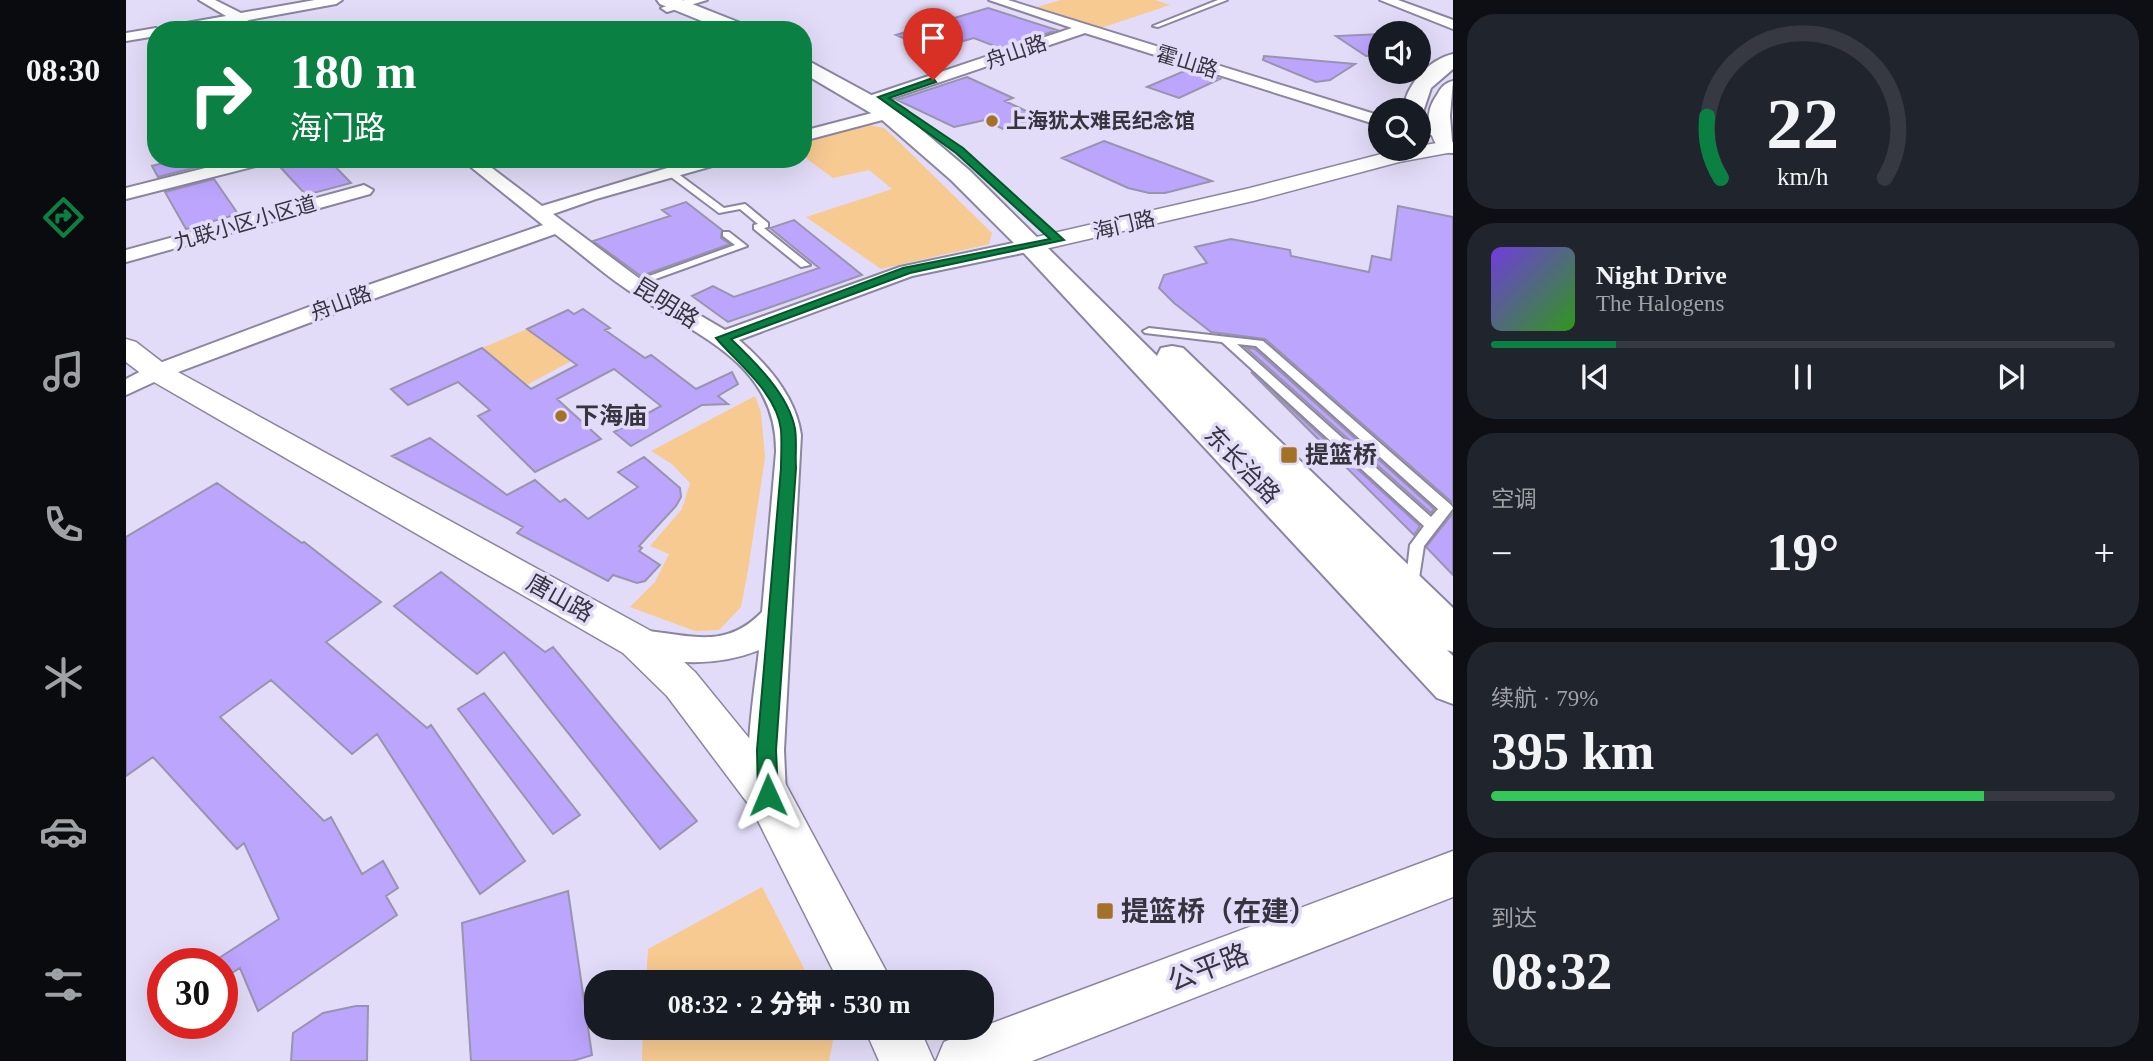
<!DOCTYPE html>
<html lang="zh">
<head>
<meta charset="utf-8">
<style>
  :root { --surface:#171b24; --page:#20242c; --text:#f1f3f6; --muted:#9ea1a6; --line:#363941; --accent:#0b8043 }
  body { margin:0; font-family:"Times New Roman","Noto Sans SC",serif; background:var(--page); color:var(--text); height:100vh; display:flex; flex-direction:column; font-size:26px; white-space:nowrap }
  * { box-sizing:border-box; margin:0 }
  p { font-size:23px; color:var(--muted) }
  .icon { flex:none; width:38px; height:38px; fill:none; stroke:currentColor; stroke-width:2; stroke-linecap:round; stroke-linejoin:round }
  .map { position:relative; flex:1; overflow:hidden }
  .details { display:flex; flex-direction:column; gap:14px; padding:14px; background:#0d0f14; width:700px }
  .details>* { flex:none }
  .banner { position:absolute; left:21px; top:21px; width:665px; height:147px; border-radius:28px; box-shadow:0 7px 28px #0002; background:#0b8043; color:#fff; overflow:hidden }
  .buttons { position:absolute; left:1242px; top:21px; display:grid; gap:14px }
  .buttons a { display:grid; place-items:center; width:63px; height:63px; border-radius:50%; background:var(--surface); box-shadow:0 7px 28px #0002; font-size:35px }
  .speed { position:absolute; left:21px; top:948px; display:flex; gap:14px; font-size:35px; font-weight:700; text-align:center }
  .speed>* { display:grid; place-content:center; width:91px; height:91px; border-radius:50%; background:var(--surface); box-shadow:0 7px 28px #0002; line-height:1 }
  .speed .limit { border:10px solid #d22; background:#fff; color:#111 }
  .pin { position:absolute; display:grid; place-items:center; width:60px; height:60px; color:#fff; margin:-72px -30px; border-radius:50% 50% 50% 0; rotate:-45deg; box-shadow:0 0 7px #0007 }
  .pin .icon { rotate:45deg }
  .me { position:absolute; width:77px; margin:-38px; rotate:359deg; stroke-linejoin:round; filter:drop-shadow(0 0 5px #0008) }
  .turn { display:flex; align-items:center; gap:24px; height:147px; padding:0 28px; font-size:32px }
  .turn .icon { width:91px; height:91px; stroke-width:2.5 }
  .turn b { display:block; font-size:49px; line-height:60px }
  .big { font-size:52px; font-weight:800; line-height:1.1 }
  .details .tile { flex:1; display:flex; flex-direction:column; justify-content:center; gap:10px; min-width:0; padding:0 24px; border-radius:28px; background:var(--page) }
  .details .dial { align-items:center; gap:0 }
  .dial svg { height:182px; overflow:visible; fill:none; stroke:var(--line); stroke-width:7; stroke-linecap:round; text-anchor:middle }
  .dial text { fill:var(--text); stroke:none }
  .song { display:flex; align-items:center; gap:21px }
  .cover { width:84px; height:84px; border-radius:10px; background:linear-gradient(135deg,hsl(260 70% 55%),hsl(110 70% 35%)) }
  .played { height:7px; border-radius:4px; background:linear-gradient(90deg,var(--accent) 20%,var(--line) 20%) }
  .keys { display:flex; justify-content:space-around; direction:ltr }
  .heat { display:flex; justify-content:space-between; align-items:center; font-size:38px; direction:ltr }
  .charge { height:10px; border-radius:5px; background:linear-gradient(90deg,#34c759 79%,var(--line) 0) }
  .trip { position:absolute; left:458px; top:970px; width:410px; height:70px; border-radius:28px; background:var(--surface); box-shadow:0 7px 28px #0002; font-weight:800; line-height:70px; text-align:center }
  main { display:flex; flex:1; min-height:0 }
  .menu { display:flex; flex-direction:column; width:126px; justify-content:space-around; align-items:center; background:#090b0e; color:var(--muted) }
  .menu .icon { width:49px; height:49px }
  .menu .active { color:var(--accent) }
  .menu b { font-size:32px; color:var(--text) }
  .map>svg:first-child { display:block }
  .green { fill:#f7ca91 }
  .building { fill:#bca5fd; stroke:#9994ae; stroke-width:2 }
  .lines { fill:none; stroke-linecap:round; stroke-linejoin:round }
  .service-casing { stroke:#8b859f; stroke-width:4 }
  .minor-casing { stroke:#8b859f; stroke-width:4 }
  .tertiary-casing { stroke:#8b859f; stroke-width:3 }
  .secondary-casing { stroke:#8b859f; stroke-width:4 }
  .service { fill:#fff; fill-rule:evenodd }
  .minor { fill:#fff; fill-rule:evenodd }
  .tertiary { fill:#fff; fill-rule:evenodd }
  .secondary { fill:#fff; fill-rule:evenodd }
  .route { fill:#0b8043; stroke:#07532c; stroke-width:2 }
  .poi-dot { fill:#a47128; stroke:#e2dcf8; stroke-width:2.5 }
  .labels { text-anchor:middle; stroke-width:7; stroke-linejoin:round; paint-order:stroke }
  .far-street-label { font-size:21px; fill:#37343f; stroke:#e2dcf8 }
  .far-poi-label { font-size:21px; font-weight:bold; fill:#37343f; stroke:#e2dcf8; text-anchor:start }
  .street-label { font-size:24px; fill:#37343f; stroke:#e2dcf8 }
  .poi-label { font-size:24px; font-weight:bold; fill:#37343f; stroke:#e2dcf8; text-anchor:start }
  .near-poi-label { font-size:28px; font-weight:bold; fill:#37343f; stroke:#e2dcf8; text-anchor:start }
  .near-street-label { font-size:28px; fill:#37343f; stroke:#e2dcf8 }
</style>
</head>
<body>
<main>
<nav class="menu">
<b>08:30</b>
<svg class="icon active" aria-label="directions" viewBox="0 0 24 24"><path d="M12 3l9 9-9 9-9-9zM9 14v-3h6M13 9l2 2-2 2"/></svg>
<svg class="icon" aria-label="music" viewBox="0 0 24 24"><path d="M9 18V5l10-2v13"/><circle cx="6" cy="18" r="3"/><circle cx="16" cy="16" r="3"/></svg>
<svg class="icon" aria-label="phone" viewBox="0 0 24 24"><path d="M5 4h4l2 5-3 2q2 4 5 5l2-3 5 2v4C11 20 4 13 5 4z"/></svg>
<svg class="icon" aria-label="climate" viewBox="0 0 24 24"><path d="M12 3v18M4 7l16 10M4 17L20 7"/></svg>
<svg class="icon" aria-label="car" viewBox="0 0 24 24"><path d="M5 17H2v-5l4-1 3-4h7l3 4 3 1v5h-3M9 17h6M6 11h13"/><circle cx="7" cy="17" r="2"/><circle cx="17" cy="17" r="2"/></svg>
<svg class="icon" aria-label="filters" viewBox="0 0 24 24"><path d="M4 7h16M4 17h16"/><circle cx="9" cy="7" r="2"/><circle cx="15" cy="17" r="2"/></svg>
</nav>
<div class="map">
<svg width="1327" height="1061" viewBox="0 0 1327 1061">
  <rect width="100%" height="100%" fill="#e2dcf8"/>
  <path class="green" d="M935,0H1029L1044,5L972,29L907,8Z
    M743,125L758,128L767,136L866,233L863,244L755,269L680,217L766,189L743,170L707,178L677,156V140Z
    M401,329L445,361L401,385L356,348Z
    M629,396L635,412L639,458L622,570L615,607L593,630L569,631L504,607L529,582L543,554L524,546L556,509L564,483L546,464L525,451Z
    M636,887L685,982H520L522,949Z
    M517,1027H708L709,1030L703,1061H516Z"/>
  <path class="building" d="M862,8L931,30L876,49L848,38L805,50L770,35Z
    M1255,34V55L1240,56L1210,36Z
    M1138,56L1229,64L1204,80L1190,82L1137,60Z
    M1063,69L1094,79L1053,98L1021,87Z
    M841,77L887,98L879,101L913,117L877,129L859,120L828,127L771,100Z
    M978,141L1086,181L1039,193H1023L1002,188L936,158Z
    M53,159H75L79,165L32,177L26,166Z
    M188,159H202L225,183L180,195L155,168Z
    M88,179L112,214L60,229L39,192Z
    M560,202L596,230L595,238L604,244L515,276L467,241L544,216L536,210Z
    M1272,206L1327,217V503L1139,339L1085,332L1048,303L1033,288L1038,275L1081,263L1069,247L1105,239L1164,250L1165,256L1243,272L1246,256L1265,260Z
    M668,220L736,275L602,322L566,296L587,286L608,297L693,268L644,228Z
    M457,309L484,328L479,330L519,358L525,355L570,389L606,372L612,384L592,396L602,404L576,405L505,446L488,432L535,406L488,369L431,399L475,439L409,472L352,416L364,410L332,382L282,405L265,389L356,348L405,389L451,365L401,329L442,310L448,314Z
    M1119,347L1129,349L1308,509L1305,513Z
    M1125,372L1294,526L1288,535Z
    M304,438L381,495L409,480L434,502L439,499L462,519L512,487L492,472L518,457L554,488L555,497L550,506L513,546L516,548L513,551L534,565L519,581L511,583L487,575L482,581L391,533L397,527L266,456Z
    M91,483L176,543L178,542L255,602L200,642L301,728L305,725L399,861L354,894L251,734L226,754L145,680L94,717L198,821L205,817L236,874L257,861L272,888L260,896L271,915L132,1011L114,968L101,976L93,958L153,919L118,843L111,849L27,757L0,776V537Z
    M1327,513V575L1300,547Z
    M315,572L419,652L427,647L571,821L534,849L378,652L351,674L268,606Z
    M358,693L454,815L427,834L332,709Z
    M442,891L466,1055L447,1061H345L336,923Z
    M230,1006H242L241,1061H165L167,1033L197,1013Z"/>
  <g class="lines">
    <defs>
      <path id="service" d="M1092,0H1101L1032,27L1027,26Z
        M541,170H547L598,208L619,204L642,223V227L638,228L684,265L675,267L628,229V225L632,224L614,209L593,213L541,174Z
        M597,232H603L621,246L510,286H502L501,284L609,245L597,236Z
        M1023,328L1137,341L1325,505L1327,508L1325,511L1298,546L1291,591H1281L1279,587L1284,545L1298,526L1096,342L1019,333L1017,331ZM1111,344L1130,346L1312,509L1305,517Z"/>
      <path id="minor" d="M73,0H89L115,13L189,0H216L210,4L123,20L117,23L67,30H36L43,26L100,16Z
        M559,0H581L541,12L535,8Z
        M863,0H882L1255,116V126L959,33L749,104H737L735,101L737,98L946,28Z
        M1254,0H1272L1327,20V29Z
        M30,28L35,30H30V36L0,41V33Z
        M773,106L781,111L779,114L677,141V131Z
        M1293,123L1321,128L1323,132L1315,137L1293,133Z
        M115,159H144L142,163L0,199V188Z
        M335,159H354L416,206L571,159H599L597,163L470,199L427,214L522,285L599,330L774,267L906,239L913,241L916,245L913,249L906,251L786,276L613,340C641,364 670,397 675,435L658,750L660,795L655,807L642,811L629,807C614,773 629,689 633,650C591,667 543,665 500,651L495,642L500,633C513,629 524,631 538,633C578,639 606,643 636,612L650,452C651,364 572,336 511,296C482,278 456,254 429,234L244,300L39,377L0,395V379L23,367L228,290L417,225Z
        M238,185L247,190L244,194L0,262V250Z"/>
      <path id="tertiary" d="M1323,141L1327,142V152L1273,162L1127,201L906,252L897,250L894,245L897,240L906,238L1124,188L1271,150L1293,149V146Z
        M0,339L10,342L41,366L525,631L569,672L658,781L766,982H713L626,809L541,696L497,653L21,378L0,362Z
        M1327,851V897L906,1061H810L818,1042L837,1034Z
        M738,1027H793L808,1061H753Z"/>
      <path id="secondary" d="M531,0H556L622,26L624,30H598L534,4Z
        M1327,54V69L1305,88L1296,115H1293V110H1277C1280,85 1302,60 1327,54Z
        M677,58L771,109L843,170L1031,356L1035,348L1046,346L1057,348L1327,608V652L1321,650L1327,656V704L1311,698L896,251L825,180L755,119L677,73Z
        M1327,81L1324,116L1327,153L1315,152C1302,133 1297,114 1311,95C1315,87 1319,83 1327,81Z"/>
    </defs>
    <use href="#service" class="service-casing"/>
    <use href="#minor" class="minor-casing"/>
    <use href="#tertiary" class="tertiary-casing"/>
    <use href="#secondary" class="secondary-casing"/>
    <use href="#service" class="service"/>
    <use href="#minor" class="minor"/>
    <use href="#tertiary" class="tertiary"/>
    <use href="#secondary" class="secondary"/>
  </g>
  <path class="route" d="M807,78L810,82L763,98L837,148L938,240L784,273L605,339C629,362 663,395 669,429C671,442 669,456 670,468L650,750L652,795L649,801L642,804L635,801L632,795L631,750L655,468C655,456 656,443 655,430C651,393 612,364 590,338L777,268L924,239L830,153L752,97Z"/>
  <g class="poi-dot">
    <circle cx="866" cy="121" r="7"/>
    <circle cx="435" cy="416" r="7"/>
    <rect x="1154" y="446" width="18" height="18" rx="3.5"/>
    <rect x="970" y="902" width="18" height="18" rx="3.5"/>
  </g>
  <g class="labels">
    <g class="far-street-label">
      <text transform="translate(890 52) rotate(-19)" y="7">舟山路</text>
      <text transform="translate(1061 62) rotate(17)" y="7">霍山路</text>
      <text transform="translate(119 223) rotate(-16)" y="7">九联小区小区道</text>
      <text transform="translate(998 225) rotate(-13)" y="7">海门路</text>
      <text transform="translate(215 303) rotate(-20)" y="7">舟山路</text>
    </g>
    <g class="far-poi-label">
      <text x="880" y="128">上海犹太难民纪念馆</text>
    </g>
    <g class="street-label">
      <text transform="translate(540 303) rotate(32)" y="8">昆明路</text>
      <text transform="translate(1116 465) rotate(46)" y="8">东长治路</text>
      <text transform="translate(434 598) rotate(29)" y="8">唐山路</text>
    </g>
    <g class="poi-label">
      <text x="449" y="424">下海庙</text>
      <text x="1179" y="463">提篮桥</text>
    </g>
    <g class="near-poi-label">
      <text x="995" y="921">提篮桥（在建）</text>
    </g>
    <g class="near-street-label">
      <text transform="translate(1082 967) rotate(-21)" y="10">公平路</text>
    </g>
  </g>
</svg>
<div class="buttons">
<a><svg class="icon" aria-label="sound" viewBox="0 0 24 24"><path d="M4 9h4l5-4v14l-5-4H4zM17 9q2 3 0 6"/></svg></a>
<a><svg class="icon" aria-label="search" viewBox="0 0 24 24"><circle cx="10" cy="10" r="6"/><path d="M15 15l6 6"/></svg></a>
</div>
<div class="speed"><div class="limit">30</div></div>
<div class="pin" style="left:807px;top:80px;background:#d93025"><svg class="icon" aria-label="arrive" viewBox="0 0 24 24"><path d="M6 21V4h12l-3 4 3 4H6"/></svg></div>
<svg class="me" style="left:642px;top:795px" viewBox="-20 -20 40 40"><path d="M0-17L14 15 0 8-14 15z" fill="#0b8043" stroke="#fff" stroke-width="4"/></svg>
<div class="trip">08:32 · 2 分钟 · 530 m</div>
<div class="banner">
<div class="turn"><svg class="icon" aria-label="right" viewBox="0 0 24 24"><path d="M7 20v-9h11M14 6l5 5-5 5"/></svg><div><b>180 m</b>海门路</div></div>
</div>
</div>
<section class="details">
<div class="tile dial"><svg viewBox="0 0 100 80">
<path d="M14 69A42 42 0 1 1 86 69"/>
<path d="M14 69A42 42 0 0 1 8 42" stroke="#0b8043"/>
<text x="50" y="56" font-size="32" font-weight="700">22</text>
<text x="50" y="72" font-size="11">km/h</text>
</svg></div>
<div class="tile">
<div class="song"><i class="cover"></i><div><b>Night Drive</b><p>The Halogens</p></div></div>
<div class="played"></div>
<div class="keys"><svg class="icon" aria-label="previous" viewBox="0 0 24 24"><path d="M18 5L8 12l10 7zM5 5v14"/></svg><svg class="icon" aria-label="pause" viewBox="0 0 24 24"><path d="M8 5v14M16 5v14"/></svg><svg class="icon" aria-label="next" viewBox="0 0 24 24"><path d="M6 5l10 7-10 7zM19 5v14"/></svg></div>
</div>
<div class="tile"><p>空调</p>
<div class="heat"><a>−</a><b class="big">19°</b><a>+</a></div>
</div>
<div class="tile"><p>续航 · 79%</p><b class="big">395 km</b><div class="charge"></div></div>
<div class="tile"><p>到达</p><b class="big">08:32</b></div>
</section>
</main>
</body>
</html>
